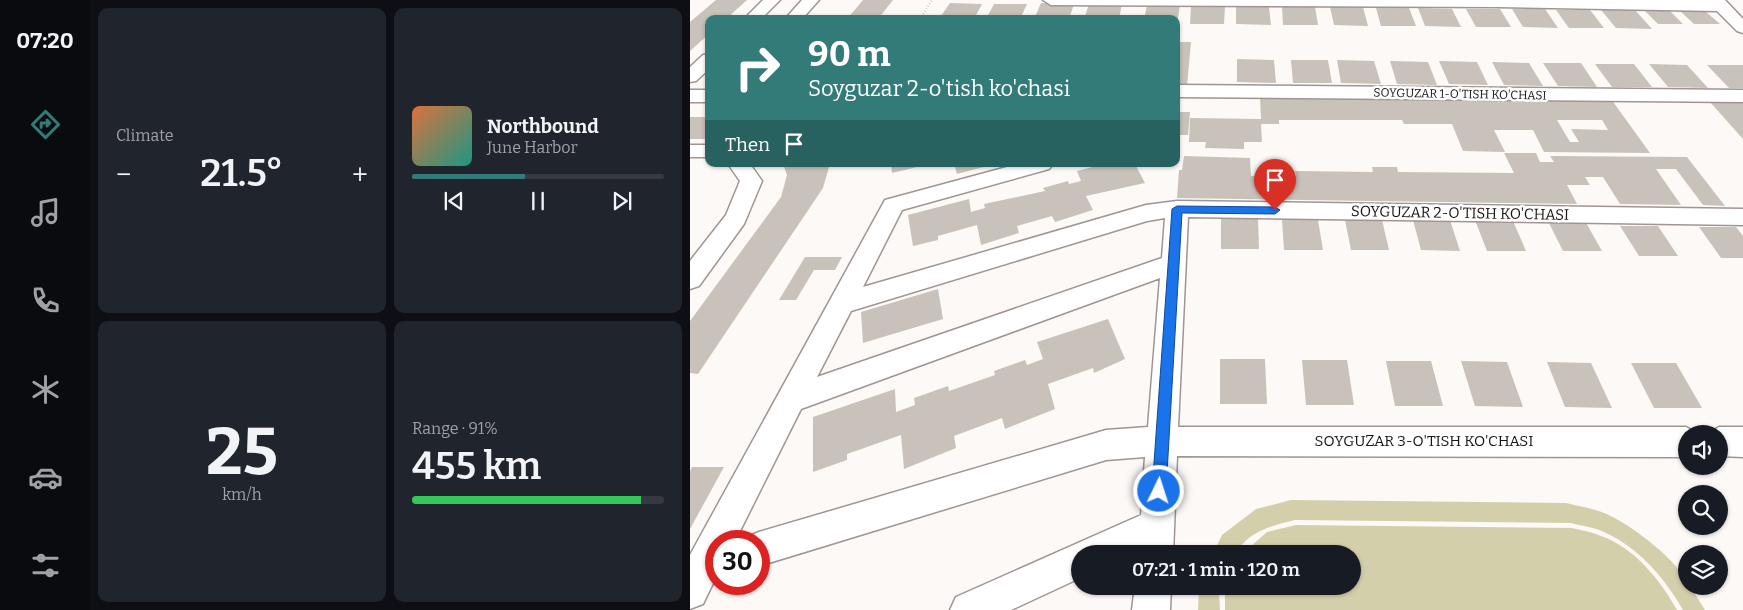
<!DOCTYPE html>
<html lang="en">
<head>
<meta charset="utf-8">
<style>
  :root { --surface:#171b24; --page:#20242c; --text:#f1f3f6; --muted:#9ea1a6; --line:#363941; --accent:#327b79 }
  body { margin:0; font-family:Bitter,serif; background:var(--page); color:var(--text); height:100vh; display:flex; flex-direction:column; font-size:19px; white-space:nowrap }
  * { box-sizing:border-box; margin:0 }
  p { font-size:16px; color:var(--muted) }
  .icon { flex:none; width:28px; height:28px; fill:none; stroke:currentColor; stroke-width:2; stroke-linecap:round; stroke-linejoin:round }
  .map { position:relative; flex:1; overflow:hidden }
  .drawer { display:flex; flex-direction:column; gap:8px; padding:8px; background:#0d0f14; width:600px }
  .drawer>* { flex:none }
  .top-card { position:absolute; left:15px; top:15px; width:475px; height:152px; border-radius:10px; box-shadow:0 1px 4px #0004; background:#327b79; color:#fff; overflow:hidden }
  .buttons { position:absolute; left:988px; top:425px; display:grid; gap:10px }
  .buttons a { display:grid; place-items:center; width:50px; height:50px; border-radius:50%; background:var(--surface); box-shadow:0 1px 4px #0004; font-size:25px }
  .speed { position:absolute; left:15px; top:530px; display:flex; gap:10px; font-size:25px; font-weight:700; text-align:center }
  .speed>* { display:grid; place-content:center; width:65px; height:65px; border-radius:50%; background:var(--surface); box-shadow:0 1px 4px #0004; line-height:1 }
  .speed .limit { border:8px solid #d22; background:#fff; color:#111 }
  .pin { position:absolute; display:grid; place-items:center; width:42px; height:42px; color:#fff; margin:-51px -21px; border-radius:50% 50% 50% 0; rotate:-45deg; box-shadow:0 0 5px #0007 }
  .pin .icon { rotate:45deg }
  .me { position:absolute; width:55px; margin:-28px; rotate:4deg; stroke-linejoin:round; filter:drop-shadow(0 0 4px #0008) }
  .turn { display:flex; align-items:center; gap:18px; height:105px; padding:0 20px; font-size:22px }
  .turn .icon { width:65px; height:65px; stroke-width:2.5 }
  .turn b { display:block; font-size:35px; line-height:42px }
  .then { display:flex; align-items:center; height:48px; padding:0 20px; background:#0003; gap:10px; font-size:19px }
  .big { font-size:38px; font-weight:600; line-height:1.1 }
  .drawer .card { flex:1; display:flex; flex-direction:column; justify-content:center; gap:8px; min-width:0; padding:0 18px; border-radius:10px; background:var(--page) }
  .drawer .dial { align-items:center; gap:0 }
  .dial b { font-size:65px; line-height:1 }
  .song { display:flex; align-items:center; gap:15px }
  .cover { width:60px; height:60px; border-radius:8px; background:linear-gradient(135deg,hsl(20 70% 55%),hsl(170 70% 35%)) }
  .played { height:5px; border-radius:2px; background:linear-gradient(90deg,var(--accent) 45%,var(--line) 45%) }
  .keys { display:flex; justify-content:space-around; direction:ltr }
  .heat { display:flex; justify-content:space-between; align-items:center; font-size:28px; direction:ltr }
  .charge { height:8px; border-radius:4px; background:linear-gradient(90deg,#34c759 91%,var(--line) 0) }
  .drawer .tiles { flex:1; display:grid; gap:8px; grid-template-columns:repeat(2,1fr) }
  .trip { position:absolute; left:381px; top:545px; width:290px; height:50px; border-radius:25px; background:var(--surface); box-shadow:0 1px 4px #0004; font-weight:600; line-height:50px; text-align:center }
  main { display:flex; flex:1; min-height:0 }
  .dock { display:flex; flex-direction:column; width:90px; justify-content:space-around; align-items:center; background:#090b0e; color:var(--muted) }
  .dock .icon { width:35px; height:35px }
  .dock .on { color:var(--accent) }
  .dock b { font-size:22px; color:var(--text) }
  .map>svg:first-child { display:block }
  .green { fill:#d4cfab }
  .building { fill:#c9c2ba; fill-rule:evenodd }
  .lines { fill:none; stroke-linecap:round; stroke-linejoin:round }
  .minor-casing { stroke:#a09592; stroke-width:3 }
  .path { stroke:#aca8a7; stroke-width:2; stroke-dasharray:0.5 2.5; stroke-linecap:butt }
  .minor { fill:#fff; fill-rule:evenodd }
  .route { fill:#1a73e8; stroke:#114b97 }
  .labels { text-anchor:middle; stroke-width:5; stroke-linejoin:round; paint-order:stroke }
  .far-street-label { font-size:12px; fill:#191514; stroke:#fff }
  .street-label { font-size:15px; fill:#191514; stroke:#fff }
</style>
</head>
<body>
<main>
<nav class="dock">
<b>07:20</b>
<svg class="icon on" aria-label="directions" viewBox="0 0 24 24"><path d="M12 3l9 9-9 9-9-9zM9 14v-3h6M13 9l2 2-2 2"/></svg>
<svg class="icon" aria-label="music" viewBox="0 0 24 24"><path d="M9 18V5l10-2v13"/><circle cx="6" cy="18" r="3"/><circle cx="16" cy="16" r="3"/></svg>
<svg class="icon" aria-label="phone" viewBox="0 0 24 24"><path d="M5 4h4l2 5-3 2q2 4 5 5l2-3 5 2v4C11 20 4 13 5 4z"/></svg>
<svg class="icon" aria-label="climate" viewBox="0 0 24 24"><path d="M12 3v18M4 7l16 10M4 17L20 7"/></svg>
<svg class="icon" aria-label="car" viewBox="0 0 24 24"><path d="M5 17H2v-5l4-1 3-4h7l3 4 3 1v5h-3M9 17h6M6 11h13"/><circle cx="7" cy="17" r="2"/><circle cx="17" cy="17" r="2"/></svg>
<svg class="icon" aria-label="filters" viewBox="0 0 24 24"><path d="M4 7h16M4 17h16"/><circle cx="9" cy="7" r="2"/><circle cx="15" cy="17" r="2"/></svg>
</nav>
<section class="drawer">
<div class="tiles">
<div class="card"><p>Climate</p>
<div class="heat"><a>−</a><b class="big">21.5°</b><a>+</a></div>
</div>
<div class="card">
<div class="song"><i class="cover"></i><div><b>Northbound</b><p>June Harbor</p></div></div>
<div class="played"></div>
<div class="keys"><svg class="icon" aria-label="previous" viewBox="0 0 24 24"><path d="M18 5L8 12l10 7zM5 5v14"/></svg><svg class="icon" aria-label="pause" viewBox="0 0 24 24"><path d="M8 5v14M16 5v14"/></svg><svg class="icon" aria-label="next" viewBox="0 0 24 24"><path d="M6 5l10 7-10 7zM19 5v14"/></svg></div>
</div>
<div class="card dial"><b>25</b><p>km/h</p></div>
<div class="card"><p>Range · 91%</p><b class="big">455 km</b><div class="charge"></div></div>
</div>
</section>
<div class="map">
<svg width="1053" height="610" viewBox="0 0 1053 610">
  <rect width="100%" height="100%" fill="#fdf9f7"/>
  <path class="green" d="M601,500L876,503C888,506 902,508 914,513C934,520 996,564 996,586H1000L1015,610H993C974,577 949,548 914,532C904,527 891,526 881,523L605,520C584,525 556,532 546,554H523L532,535L566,509Z
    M606,525L881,528C891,530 902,532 911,536C944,547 971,581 987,610H535V593L538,586H662V554H552L577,532Z
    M532,586L529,592L530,610H508L509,586Z"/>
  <path class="building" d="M26,0H57L36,19H19V34L0,51V22Z
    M173,0H203L188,19H157Z
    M260,3L292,4L284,19H249Z
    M351,3L384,4L379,19H344Z
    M304,4H337L330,19H296Z
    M399,4H432L429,19H394Z
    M457,5H490L487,25L486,19H454Z
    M501,6H535L534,24H500Z
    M546,6L579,7L581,25L546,24Z
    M592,7H625L628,25H593Z
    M640,7H673L678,26L644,25Z
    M686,8H719L726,26H691Z
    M728,8L762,9L771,27L735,26Z
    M776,9H810L821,27H786Z
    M822,9H855L868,28L833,27Z
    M866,10H900L914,28H879Z
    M911,10H945L962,29L926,28Z
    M955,11H980L993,24H968Z
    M990,11H1015L1030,24H1004Z
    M486,42H501L497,86H486Z
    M547,59L584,60L586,83L547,82Z
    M601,60H638L642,83H603Z
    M647,60L684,61L691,84L651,83Z
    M700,61L738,62L747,85L707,84Z
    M749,61L787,62L798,85L759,84Z
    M802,62L839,63L853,86L814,85Z
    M853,63H891L907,87L868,86Z
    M905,64H944L962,87H922Z
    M959,64L997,65L1018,88L978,87Z
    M1017,65H1053V88H1039Z
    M570,96L921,99L960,153L854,152L843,130H804L815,152L773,151L762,124H714L712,120H589V124H571L572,142H554V149L515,148L516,142H499L500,118L571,119ZM867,120H912L918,130L881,129L889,142H880Z
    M1020,102L1053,103V139Z
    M486,112H500L498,135H486Z
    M0,117H19V139H0Z
    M814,153H846L850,162H864L860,156L997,157L1035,206L1013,205L986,169H966L991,205L930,204L913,177H895L900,185H877L887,204L487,198L489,170H492L494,156L560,158L561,176H606L605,171L683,172L682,167H707L708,172L824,173Z
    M93,164H136L139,167L133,188L8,374L0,373V321L91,197L97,175Z
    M201,164H226L227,167L202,173Z
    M264,164H305L267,174Z
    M414,164H445L455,183L396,196L403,210L365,222L362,216L327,226L329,233L291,245L287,225L248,236V240L223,246L218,215L279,199L281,212L295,208L294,204L355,191L353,188L378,181L379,184L391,181L387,171Z
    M531,219H568L569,249H531Z
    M592,220H628L633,250H594Z
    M655,220H692L699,250H661Z
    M723,220H760L770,251L731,250Z
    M785,220L823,221L836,251H797Z
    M858,221H895L912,251H873Z
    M930,226H968L988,256H949Z
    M1009,227H1046L1053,236V258H1031Z
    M115,257H152L145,270H124L106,300H89Z
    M248,289L253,319L173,343L171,312Z
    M418,319L435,359L404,373L403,368L358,384L365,409L315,429L312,418L264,436L266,448L214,469L211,435L157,454V460L123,472V417L205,389L206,412L225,405L224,398L258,386L259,391L305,375L304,371L335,360L337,365L353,359L347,342Z
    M530,359H575L577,404H530Z
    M612,360H657L664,405H616Z
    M696,361H741L753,406H705Z
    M771,361L817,362L833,407L785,406Z
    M857,362L901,363L922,408L875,407Z
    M941,363H986L1012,408H964Z
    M2,467H34L0,529V471Z"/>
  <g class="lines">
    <defs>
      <path id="minor" d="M73,0H90L71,19H54Z
        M112,0H129L112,19H95Z
        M353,0H1035L1053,19V33L1047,31L1027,11L808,7L361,5Z
        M19,54V69L6,81L0,82V67L13,55Z
        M486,85L1053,90V102L486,97Z
        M0,90H19V102H0Z
        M0,145H19V157H0Z
        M38,164H60L72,181L54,224L9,286L0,289V261L36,215L50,181Z
        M328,164H363L359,169L212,210L173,287L456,205L487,201L1053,209V225L498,217L488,427H996L1008,434H996V457L487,456L483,554H447L448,552L443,554H390V578L321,610H260L266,597L451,515L455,457L416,460L69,566V541H55L57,537L69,532L416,430L458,427L470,278L111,409L45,541H26V577L13,604L0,609V555L195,200ZM475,218L472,258L127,377L161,311L457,221Z
        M1029,427H1053V457L1029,456V434H1017Z
        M445,586H481L480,610H442Z"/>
    </defs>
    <use href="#minor" class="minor-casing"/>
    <path class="path" d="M230,19L242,0"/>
    <use href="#minor" class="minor"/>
  </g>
  <path class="route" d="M487,206L585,207L590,210L585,214L492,213L476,491L474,496L469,498L464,496L462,491L482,209Z"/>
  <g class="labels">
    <g class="far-street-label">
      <text transform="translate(770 94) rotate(1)" y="4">SOYGUZAR 1-O'TISH KO'CHASI</text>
    </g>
    <g class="street-label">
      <text transform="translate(770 213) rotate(1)" y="5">SOYGUZAR 2-O'TISH KO'CHASI</text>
      <text x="734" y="446">SOYGUZAR 3-O'TISH KO'CHASI</text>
    </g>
  </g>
</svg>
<div class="buttons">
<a><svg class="icon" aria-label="sound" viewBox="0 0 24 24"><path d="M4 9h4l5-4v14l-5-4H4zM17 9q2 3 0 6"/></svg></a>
<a><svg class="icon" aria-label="search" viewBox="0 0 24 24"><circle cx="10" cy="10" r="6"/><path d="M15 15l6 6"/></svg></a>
<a><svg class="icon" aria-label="layers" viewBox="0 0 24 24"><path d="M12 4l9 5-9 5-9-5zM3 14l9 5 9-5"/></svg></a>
</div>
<div class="speed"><div class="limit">30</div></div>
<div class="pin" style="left:585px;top:210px;background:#d93025"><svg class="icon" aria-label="arrive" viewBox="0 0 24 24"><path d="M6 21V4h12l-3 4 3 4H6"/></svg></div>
<svg class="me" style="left:469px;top:491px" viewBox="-20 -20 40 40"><circle r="17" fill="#1a73e8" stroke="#fff" stroke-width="3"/><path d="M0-11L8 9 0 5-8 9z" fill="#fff"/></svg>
<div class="trip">07:21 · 1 min · 120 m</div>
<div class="top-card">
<div class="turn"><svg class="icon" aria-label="right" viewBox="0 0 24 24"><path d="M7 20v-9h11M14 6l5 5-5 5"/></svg><div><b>90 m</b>Soyguzar 2-o'tish ko'chasi</div></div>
<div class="then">Then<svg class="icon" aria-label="arrive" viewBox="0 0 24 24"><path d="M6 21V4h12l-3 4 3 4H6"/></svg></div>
</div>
</div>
</main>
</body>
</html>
